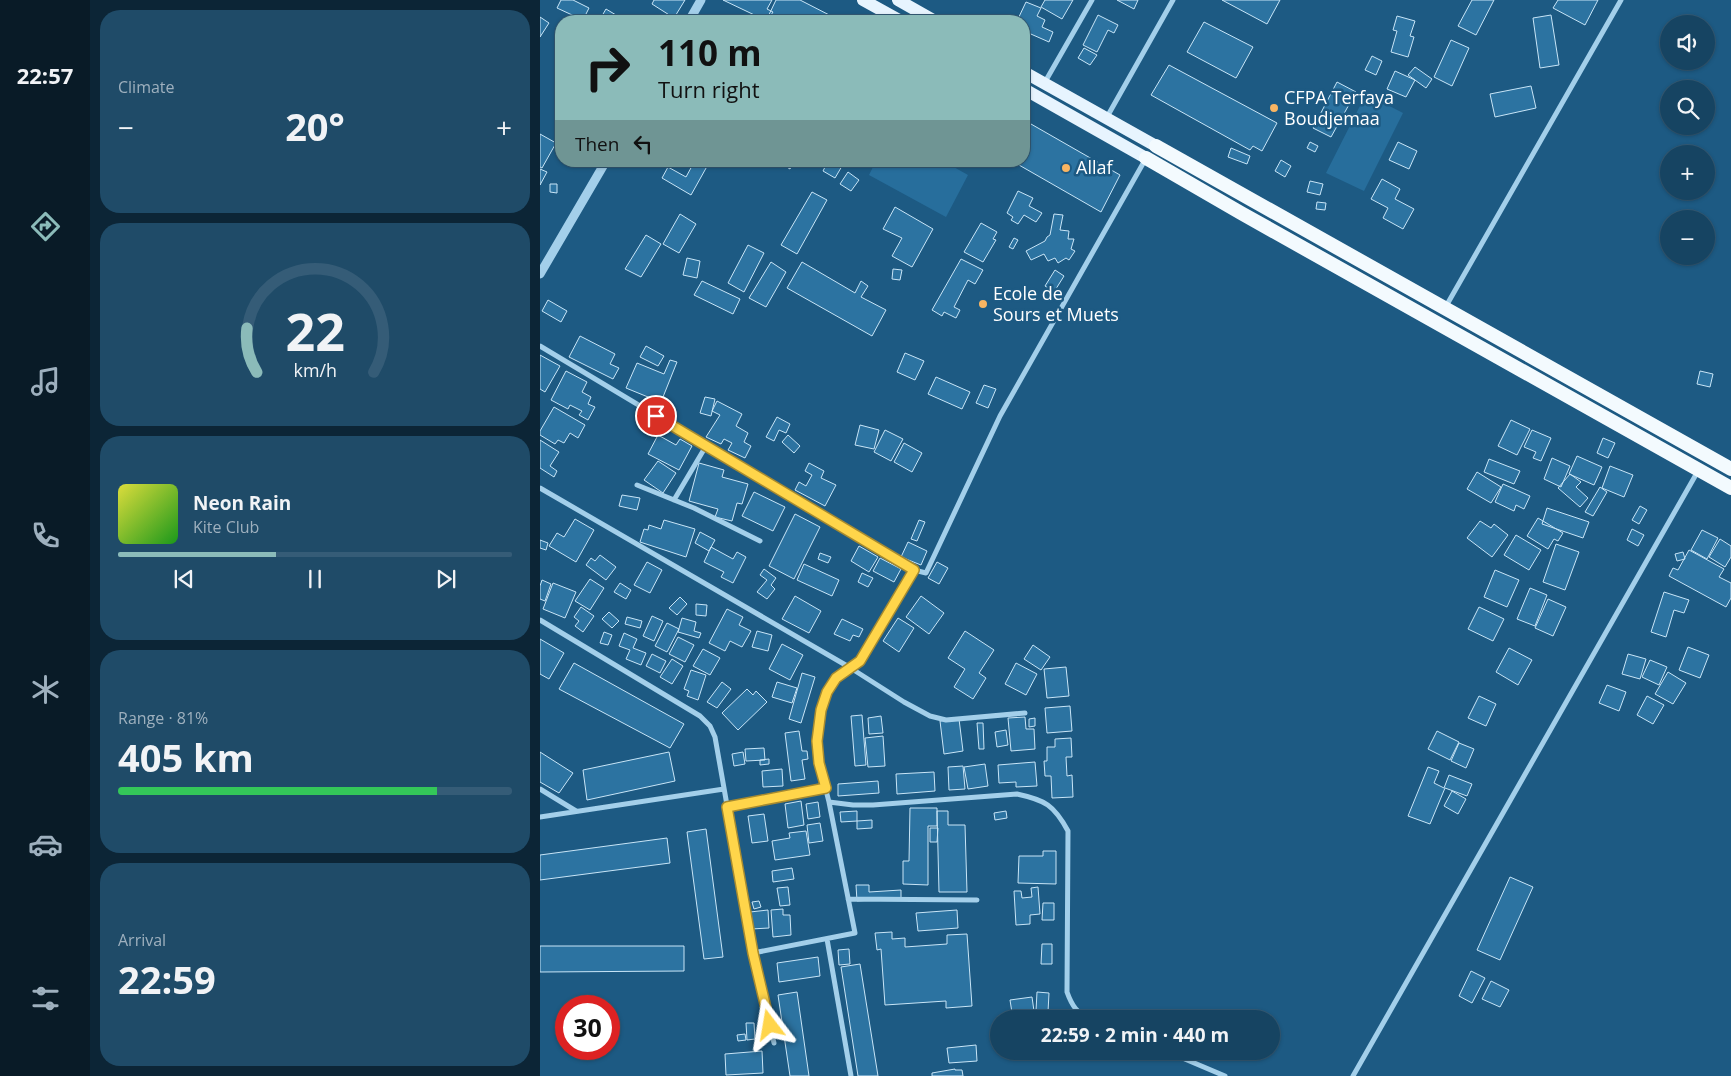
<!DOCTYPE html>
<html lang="en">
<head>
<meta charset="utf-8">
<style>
  :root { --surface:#164462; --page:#1f4b68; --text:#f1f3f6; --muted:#9eb0be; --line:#355c77; --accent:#8bbbb9 }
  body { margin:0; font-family:"Open Sans",sans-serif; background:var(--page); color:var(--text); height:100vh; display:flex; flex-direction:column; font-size:19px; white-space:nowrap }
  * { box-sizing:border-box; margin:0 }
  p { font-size:16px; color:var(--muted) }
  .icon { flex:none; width:28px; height:28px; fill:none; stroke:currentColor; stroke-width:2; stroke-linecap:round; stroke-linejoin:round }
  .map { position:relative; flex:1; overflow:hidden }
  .sheet { display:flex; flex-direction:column; gap:10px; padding:10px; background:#0c2536; width:450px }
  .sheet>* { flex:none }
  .guide { position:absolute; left:15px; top:15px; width:475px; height:152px; border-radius:20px; box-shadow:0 1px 4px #0004,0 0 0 1px var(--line); background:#8bbbb9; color:#111; overflow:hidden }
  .fabs { position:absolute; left:1120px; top:15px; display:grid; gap:10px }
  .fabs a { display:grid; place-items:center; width:55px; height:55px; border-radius:50%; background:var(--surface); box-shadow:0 1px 4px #0004,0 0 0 1px var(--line); font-size:25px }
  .speed { position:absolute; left:15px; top:995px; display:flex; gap:10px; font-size:25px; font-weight:700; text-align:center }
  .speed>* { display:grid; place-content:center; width:65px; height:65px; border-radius:50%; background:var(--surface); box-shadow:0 1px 4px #0004,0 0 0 1px var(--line); line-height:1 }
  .speed .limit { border:8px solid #d22; background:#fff; color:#111 }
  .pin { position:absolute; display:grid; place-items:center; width:42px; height:42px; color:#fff; margin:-21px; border:2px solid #fff; border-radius:50%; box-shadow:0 1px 5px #0007 }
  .me { position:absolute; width:55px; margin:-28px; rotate:346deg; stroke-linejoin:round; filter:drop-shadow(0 0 4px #0008) }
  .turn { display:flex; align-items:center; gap:18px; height:105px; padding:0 20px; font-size:22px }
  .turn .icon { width:65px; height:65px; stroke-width:2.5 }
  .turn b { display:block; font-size:35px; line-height:42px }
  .then { display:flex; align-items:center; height:48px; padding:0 20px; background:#0003; gap:10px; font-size:19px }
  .big { font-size:38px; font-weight:700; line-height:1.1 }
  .sheet .tile { flex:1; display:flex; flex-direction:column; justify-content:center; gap:8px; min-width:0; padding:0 18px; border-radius:20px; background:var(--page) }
  .sheet .dial { align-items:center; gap:0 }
  .dial svg { height:130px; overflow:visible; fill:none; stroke:var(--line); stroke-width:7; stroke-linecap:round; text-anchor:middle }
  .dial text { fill:var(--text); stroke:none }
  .song { display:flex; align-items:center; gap:15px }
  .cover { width:60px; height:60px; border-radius:8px; background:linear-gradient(135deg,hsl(60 70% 55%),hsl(120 70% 35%)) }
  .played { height:5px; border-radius:2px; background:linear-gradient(90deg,var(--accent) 40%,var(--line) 40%) }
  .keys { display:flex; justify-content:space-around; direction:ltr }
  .heat { display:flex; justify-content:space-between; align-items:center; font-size:28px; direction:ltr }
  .charge { height:8px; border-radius:4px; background:linear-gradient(90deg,#34c759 81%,var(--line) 0) }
  .trip { position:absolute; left:450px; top:1010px; width:290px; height:50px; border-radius:25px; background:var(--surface); box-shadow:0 1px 4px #0004,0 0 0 1px var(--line); font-weight:700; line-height:50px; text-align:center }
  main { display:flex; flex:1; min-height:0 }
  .tabs { display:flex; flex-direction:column; width:90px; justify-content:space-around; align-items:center; background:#091b27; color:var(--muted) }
  .tabs .icon { width:35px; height:35px }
  .tabs .active { color:var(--accent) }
  .tabs b { font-size:22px; color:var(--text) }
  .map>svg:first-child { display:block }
  .green { fill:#276e9c }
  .building { fill:#2c73a1; stroke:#c8e5f7 }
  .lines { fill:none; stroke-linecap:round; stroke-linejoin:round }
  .minor { stroke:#a3cfea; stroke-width:5 }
  .tertiary { stroke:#a3cfea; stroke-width:9 }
  .primary { stroke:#e7f4fe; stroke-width:12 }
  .trunk { stroke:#f3fafe; stroke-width:14 }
  .route-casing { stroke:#a68a30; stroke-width:12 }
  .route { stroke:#ffd54a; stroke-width:9 }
  .poi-dot { fill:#f9b562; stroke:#1d5a83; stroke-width:2 }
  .labels { text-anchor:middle; stroke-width:5; stroke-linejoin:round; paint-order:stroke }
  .poi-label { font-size:18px; fill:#fff; stroke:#1d5a83; text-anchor:start }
</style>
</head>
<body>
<main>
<nav class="tabs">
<b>22:57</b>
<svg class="icon active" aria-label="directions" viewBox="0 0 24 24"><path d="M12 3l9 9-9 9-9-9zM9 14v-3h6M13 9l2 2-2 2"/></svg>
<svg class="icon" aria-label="music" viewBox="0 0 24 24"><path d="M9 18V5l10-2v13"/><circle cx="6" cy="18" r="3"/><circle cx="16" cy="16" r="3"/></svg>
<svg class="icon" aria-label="phone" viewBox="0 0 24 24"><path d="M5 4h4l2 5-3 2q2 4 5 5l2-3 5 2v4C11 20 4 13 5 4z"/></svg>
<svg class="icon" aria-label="climate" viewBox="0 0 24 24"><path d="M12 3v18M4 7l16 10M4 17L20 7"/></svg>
<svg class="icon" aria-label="car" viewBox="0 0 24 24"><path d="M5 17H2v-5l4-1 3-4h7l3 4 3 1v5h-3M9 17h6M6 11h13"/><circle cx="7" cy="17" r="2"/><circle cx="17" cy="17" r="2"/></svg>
<svg class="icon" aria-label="filters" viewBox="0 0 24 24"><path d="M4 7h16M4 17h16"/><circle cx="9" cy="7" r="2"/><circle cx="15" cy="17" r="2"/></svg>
</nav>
<section class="sheet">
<div class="tile"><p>Climate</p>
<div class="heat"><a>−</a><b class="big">20°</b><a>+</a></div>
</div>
<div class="tile dial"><svg viewBox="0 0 100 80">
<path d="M14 69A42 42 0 1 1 86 69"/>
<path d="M14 69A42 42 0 0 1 8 42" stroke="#8bbbb9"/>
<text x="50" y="56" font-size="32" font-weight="700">22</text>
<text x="50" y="72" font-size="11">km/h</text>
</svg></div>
<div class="tile">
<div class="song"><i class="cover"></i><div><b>Neon Rain</b><p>Kite Club</p></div></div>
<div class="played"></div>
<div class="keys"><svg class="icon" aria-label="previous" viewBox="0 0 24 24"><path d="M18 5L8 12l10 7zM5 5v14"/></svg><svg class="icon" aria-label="pause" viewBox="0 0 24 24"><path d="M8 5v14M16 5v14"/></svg><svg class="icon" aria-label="next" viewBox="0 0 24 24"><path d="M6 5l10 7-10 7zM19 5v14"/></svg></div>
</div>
<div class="tile"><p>Range · 81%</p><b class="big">405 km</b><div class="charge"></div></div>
<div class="tile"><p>Arrival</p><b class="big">22:59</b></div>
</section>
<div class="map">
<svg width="1191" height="1076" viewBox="0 0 1191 1076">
  <rect width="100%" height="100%" fill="#1d5a83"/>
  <path class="green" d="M826,94L863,113L824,191L786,173Z
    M336,161H403L428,175L406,217L329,175Z"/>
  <path class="building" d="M21,0H33L49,8L43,20L17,8Z
    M114,0H145L134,18L112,4Z
    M183,0H232L227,9L233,12L227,21Z
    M236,0H260L301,21H226Z
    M505,0H533L522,19L501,7Z
    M577,0H598L594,9Z
    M682,0H740L727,24Z
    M932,0H954L936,35L918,26Z
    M1018,0H1058L1045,25L1013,8Z
    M486,2L501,8L497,16L505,20L502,27L513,32L509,42L484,31V21H477Z
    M66,9L86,21L88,17L95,21H59Z
    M558,15L578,25L574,33L568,30L557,52L543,45Z
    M1011,15L1019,65L1000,68L993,18Z
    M857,16L875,21L870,36L874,37L868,57L851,52L857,31L853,30Z
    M0,17L9,23L0,37Z
    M664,22L713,47L696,78L647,52Z
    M911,40L929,48L912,86L894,77Z
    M544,48L557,55L550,65L538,58Z
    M832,56L842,61L836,75L825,70Z
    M629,65L737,123L722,151L713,146L710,150L611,95Z
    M875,67L892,79L886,88L868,75Z
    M855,71L875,80L866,97L847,89Z
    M797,82L816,92L791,137L773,128Z
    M991,86L996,108L955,117L950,94Z
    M484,120L580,175L561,212L472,161H484Z
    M0,134L16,143L2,168L0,167Z
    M770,142L778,146L775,152L767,148Z
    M858,142L877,151L869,169L849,160Z
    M691,148L710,156L707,164L688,157Z
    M741,160L751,166L745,177L735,171Z
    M147,161H170L151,195L122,178L128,167L146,177L152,166L146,163Z
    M237,161H254L250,169Z
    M288,161H305L295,178L283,171Z
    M0,169L7,172L0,185Z
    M308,172L319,180L311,191L300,184Z
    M842,179L860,189L855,199L874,209L863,229L843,218L848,208L831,199Z
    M770,181L783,184L780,195L767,192Z
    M10,184H17V193L10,192Z
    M478,191L493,198L489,206L502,213L496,222L484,215L478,224L471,220L473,217L467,213Z
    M272,192L287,200L257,254L241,245Z
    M777,202L786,203L785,210L776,209Z
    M355,207L393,229L372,267L352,256L362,238L343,229Z
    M140,214L156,224L139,253L123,244Z
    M514,214L523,215L520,230L529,231L528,239H534L531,249L535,251L529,260L526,258L518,263L515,258L508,261L504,254L491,260L486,251L505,241L507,237L510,235Z
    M441,223L457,232L453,239L456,240L443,262L424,252Z
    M106,235L121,244L101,277L85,269Z
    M474,238L478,240L473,249L469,247Z
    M208,245L224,253L204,292L188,283Z
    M147,258L160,261L157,278L143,275Z
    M421,259L443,270L435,284L428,280L414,307L420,310L416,318L404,312L402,316L392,310Z
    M231,262L246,272L226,307L209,298Z
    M262,262L315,293L321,281L328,286L321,297L346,310L332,336L247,288Z
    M353,269L362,270L360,280L352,279Z
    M515,270L524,276L514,292L505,286Z
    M162,281L200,299L193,314L154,295Z
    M8,300L27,311L21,322L2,311Z
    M40,336L75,354L70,364L79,368L73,379L29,357Z
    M106,346L124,356L118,366L100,357Z
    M365,353L384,361L375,380L357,372Z
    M0,355L20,366L5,392L0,389Z
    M130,360L137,362L119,407L106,402L108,397L86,388L97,363L124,374Z
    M26,371L47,382L42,392L51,397L48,404L55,407L48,420L39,415L42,411L30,405L28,409L11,400Z
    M1160,371L1173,374L1170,387L1157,384Z
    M396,377L430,392L422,409L388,394Z
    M444,385L456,389L448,408L436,403Z
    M165,397L175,399L171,416L160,413Z
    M177,401L202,414L196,426L208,433L204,442L211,446L205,458L188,450L192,443L184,439L181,444L166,437L180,415L172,411Z
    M14,407L45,425L38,438L30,433L24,443L18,440L15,444L0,435V431Z
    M237,417L250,424L246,433L239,430L234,441L226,437Z
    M971,420L990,429L977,455L958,446Z
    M320,425L339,430L334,449L315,445Z
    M345,430L363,439L351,461L334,452Z
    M992,430L1011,438L1001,461L993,458L996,452L984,447Z
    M118,435L136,445L140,439L152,446L139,470L108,454Z
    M248,435L260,446L254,453L242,442Z
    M1063,438L1075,443L1068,458L1057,453Z
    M0,440L19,452L10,466L17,471L14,477L0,468Z
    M364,443L382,453L372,472L354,462Z
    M1037,456L1062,467L1054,485L1029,474Z
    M1012,458L1030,466L1021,487L1004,479Z
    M949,459L980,471L974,484L944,472Z
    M118,461L136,473L123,493L104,480Z
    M159,463L184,470L182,477L208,484L202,504L197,503L192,521L175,517L178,509L149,501Z
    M269,463L284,471L281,478L296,485L285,506L255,490L259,482L266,486L272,475L265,471Z
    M1070,466L1093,475L1084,497L1062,488Z
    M937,472L961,487L951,503L927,489Z
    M1030,474L1041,482L1036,487L1048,498L1040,507L1018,488Z
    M963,484L990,496L984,509L976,505L974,511L955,502Z
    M1060,487L1067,492L1053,516L1045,512Z
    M214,492L245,507L233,531L202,516Z
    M82,495L100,498L97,510L79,506Z
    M1100,506L1107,510L1099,524L1092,520Z
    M1007,508L1049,522L1043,538L1002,524Z
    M255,514L280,527L254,579L229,566Z
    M998,518L1023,533L1018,541L1014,539L1008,549L987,536Z
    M35,519L54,530L36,562L9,546L17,533L24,537Z
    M124,520L155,529L146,557L100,542L104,529L108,530L109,525L121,529Z
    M379,520L385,522L377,541L371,539Z
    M940,521L951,528L954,524L968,535L952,557L927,538Z
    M1092,529L1104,535L1098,546L1087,540Z
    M1162,530L1178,538L1167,559L1151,550Z
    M160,532L175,540L169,551L155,543Z
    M976,535L1001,550L989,570L964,555Z
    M1180,539L1191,546V557L1185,567L1169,557Z
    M0,540L8,543L6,550L0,548Z
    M368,542L387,551L381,565L361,557Z
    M1016,544L1039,552L1025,590L1003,582Z
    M319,546L338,557L329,572L311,561Z
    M171,547L193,559L197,552L206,557L193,583L181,577L184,572L164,562Z
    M1149,550L1184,569L1179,577L1191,583V598L1186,607L1129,576L1133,568L1138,570Z
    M1143,552L1145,559L1137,561L1135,554Z
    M280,553L291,557L288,563L278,559Z
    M60,555L76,567L66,580L46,565L51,558L55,561Z
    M340,558L361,569L354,582L333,571Z
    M107,562L122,570L110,593L94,585Z
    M397,562L408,568L399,584L388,578Z
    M264,564L299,580L292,596L257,580Z
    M224,569L236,578L231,585L235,589L227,599L217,592L227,580L220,575Z
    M955,570L979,580L967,607L944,597Z
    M322,573L333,578L328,587L318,582Z
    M50,579L64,588L50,610L35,601Z
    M2,580L11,584L5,601L0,599V586Z
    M13,583L36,592L25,618L3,609Z
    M80,583L91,590L86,599L74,592Z
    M990,588L1007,595L995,626L977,619Z
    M1124,592L1149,600L1144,613L1134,610L1126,637L1111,632Z
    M255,596L281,611L269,633L242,619Z
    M381,596L404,613L389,634L366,617Z
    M140,597L147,604L137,615L129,608Z
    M1008,599L1026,607L1013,636L995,628Z
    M156,604L167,605L166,616L156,615Z
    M41,607L54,616L43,632L35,626L39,621L34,617Z
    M939,607L964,619L953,641L928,629Z
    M187,609L203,617L199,625L211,631L202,647L190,641L185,651L169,643Z
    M69,612L79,621L72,628L62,619Z
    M112,616L123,621L114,641L103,636Z
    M87,617L102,621L100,628L85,624Z
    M142,618L156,622L154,631L161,633L159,638L138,632Z
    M358,618L374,628L359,652L343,641Z
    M302,619L323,629L319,637L313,635L310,641L294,634Z
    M127,623L139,629L127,652L115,646Z
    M217,631L232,635L228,651L212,647Z
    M425,631L454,650L439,673L446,678L433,699L414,687L425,669L408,658Z
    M64,632L72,635L68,645L60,643Z
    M84,633L97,639L93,648L106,653L101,665L86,659L90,650L79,646Z
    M138,637L154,645L145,662L129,654Z
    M0,639L24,653L9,679L0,674Z
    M242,644L263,655L250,680L229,669Z
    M493,645L510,657L501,670L484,659Z
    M1148,647L1169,655L1160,678L1139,670Z
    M969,648L992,660L978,685L956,672Z
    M163,649L180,658L170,675L153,666Z
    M112,654L126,661L120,673L106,666Z
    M1088,654L1106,659L1100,679L1082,674Z
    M132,659L143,666L132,684L120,677Z
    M1110,660L1127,667L1119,685L1102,677Z
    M34,663L144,724L130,748L19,689Z
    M476,663L497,674L486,695L465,684Z
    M526,667L529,696L507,698L504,669Z
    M151,670L166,675L158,700L147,696L149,691L144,689Z
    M1128,672L1146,683L1133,704L1115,694Z
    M262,673L275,677L261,723L249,719Z
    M182,682L191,689L177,708L167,702Z
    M237,682L257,688L252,703L232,697Z
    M1067,685L1086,692L1079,711L1059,703Z
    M207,689L213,695L216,691L227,702L198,730L182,713Z
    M939,696L956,704L946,726L928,718Z
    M1107,696L1124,705L1113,724L1097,715Z
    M530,706L532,731L507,733L505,708Z
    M322,715L326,765L315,766L311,716Z
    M341,716L343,733L329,734L328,718Z
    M485,717L486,729H494L495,749L471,751L468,718Z
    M495,718V726L489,727V719Z
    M419,719L423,751L404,754L400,721Z
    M437,723H443L444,749H439Z
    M466,730L468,745L457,747L455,732Z
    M259,731L262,751H267L268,759L262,760L265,779L251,781L245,733Z
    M897,731L919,742L910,760L888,749Z
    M343,736L345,766L328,767L325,738Z
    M531,738L532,757H526L527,776L532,775L533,797L512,798L511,776H505L504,761H507V747H515V739Z
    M919,743L934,749L926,768L911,761Z
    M224,748L225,760L206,761L205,749Z
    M0,752L33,773L19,793L0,782Z
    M129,752L135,781L47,800L43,770Z
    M203,752L205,764L194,766L192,754Z
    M229,759V764L220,765V760Z
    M495,762L497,786L476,787V782L459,783L458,765Z
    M445,764L448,786L428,789L424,767Z
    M423,766L425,789L409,790L408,767Z
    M888,767L899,771L894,783L904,788L909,775L932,784L927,796L905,788L890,824L868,816Z
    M242,769L243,786L223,787L222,771Z
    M394,772L395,791L357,794L356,774Z
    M338,781L339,793L298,796V784Z
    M912,791L926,799L918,814L904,806Z
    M261,801L264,825L248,828L245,804Z
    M278,802L280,817L268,819L266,804Z
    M370,808H397V826H388V885L363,884V861H369Z
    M317,811V821L332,820V828L317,829V821L301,822L300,812Z
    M397,811H408V825H425L427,892H399Z
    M466,811L467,818L455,820L454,813Z
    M224,814L228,841L212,843L208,816Z
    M280,823L283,841L269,843L267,825Z
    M390,828H398L397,842H390Z
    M166,829L183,957L164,959L147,832Z
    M266,831L270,855L235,860L232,841L250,838L249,833Z
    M127,838L130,863L0,880V855Z
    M503,851H516V884L478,883L479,856H503Z
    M252,868L254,879L233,882L232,871Z
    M970,877L993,887L960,960L937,950Z
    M316,885H329V892L361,890V898L317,901Z
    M248,887L250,905L240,906L237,888Z
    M498,887L500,914L490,915V924L476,925L474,891H481L482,898L492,897L491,888Z
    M219,901L221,907L214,909L212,902Z
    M503,903H514V920H502Z
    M243,909V915H250L251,935L233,937L231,910Z
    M228,910L229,928L211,929L210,912Z
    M417,910L418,928L378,931L376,913Z
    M352,932V939L365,938V947L407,944V935L427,934L432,1006L406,1008V1001L345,1005L341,949L337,950L335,933Z
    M502,944H512V964H501Z
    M0,946H144V971L0,972Z
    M309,949L310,964L299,965L298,950Z
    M278,957L280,976L239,982L237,963Z
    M320,964L338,1076H318L301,967Z
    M931,971L945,978L932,1003L919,996Z
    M951,981L969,990L960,1007L942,999Z
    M257,992L269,1076H250L238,995Z
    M497,992L509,993L508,1012L496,1011Z
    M492,997L495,1018L473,1019L470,1000Z
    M206,1023H214L215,1039L207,1040Z
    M205,1034L206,1040L198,1041L197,1035Z
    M436,1045L437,1061L409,1063L407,1048Z
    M222,1051L223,1073L186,1075L185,1054Z
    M415,1069V1070H422L423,1076H392V1073Z"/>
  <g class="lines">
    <path class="minor" d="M505,82L552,0
      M567,117L633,0
      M905,308L1081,0
      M0,346L374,570L386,573L460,416L605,160
      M97,485L154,508L220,541
      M0,488L309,667L364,702L390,716L406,720L485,713
      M134,500L166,446
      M0,620L160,716L170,726L175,737L213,953L234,1043
      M0,789L36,811
      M289,802L313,805H333L477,794C505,800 514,805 528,831L527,992C532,1006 537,1013 550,1019
      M187,807L286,788
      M0,817L184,789
      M308,899L437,900
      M287,939L311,1076
      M213,953L315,933L289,802L279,763L277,741L281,710L287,692L296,678L320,661L374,570
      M626,1051L685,1076
      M813,1076L1158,471"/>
    <path class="tertiary" d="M149,21L161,0
      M0,274L66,161"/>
    <path class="primary" d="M323,0L361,21
      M358,0L395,21
      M484,72L616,146
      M484,89L606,158"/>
    <path class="trunk" d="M616,146L1191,469
      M606,158L701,213L1191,488"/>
  </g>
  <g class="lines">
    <defs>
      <path id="route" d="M116,416L374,570L320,661L296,678L287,692L281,710L277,741L279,763L286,788L187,807L213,953L230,1025"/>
    </defs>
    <use href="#route" class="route-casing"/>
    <use href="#route" class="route"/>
  </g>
  <g class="poi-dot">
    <circle cx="734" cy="108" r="5"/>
    <circle cx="526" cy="168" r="5"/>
    <circle cx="443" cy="304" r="5"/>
  </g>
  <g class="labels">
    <g class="poi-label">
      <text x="744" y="104">CFPA Terfaya<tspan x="744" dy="21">Boudjemaa</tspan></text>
      <text x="536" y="174">Allaf</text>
      <text x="453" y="300">Ecole de<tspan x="453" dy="21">Sours et Muets</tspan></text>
    </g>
  </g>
</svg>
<div class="fabs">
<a><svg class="icon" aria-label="sound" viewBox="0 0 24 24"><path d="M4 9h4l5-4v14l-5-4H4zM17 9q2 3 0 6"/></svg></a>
<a><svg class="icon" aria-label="search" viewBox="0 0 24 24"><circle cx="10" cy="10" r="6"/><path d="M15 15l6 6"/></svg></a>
<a>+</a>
<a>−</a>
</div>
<div class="speed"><div class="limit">30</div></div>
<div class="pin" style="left:116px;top:416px;background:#d93025"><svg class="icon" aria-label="arrive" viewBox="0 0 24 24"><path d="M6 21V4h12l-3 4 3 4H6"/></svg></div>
<svg class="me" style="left:230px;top:1025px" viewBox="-20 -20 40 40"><path d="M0-17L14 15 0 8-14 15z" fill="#ffd54a" stroke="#fff" stroke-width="4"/></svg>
<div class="trip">22:59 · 2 min · 440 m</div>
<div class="guide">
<div class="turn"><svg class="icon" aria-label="right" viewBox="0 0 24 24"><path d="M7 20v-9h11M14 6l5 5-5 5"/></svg><div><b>110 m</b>Turn right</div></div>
<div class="then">Then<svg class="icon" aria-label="left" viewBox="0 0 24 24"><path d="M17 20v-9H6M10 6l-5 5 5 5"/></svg></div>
</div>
</div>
</main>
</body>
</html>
